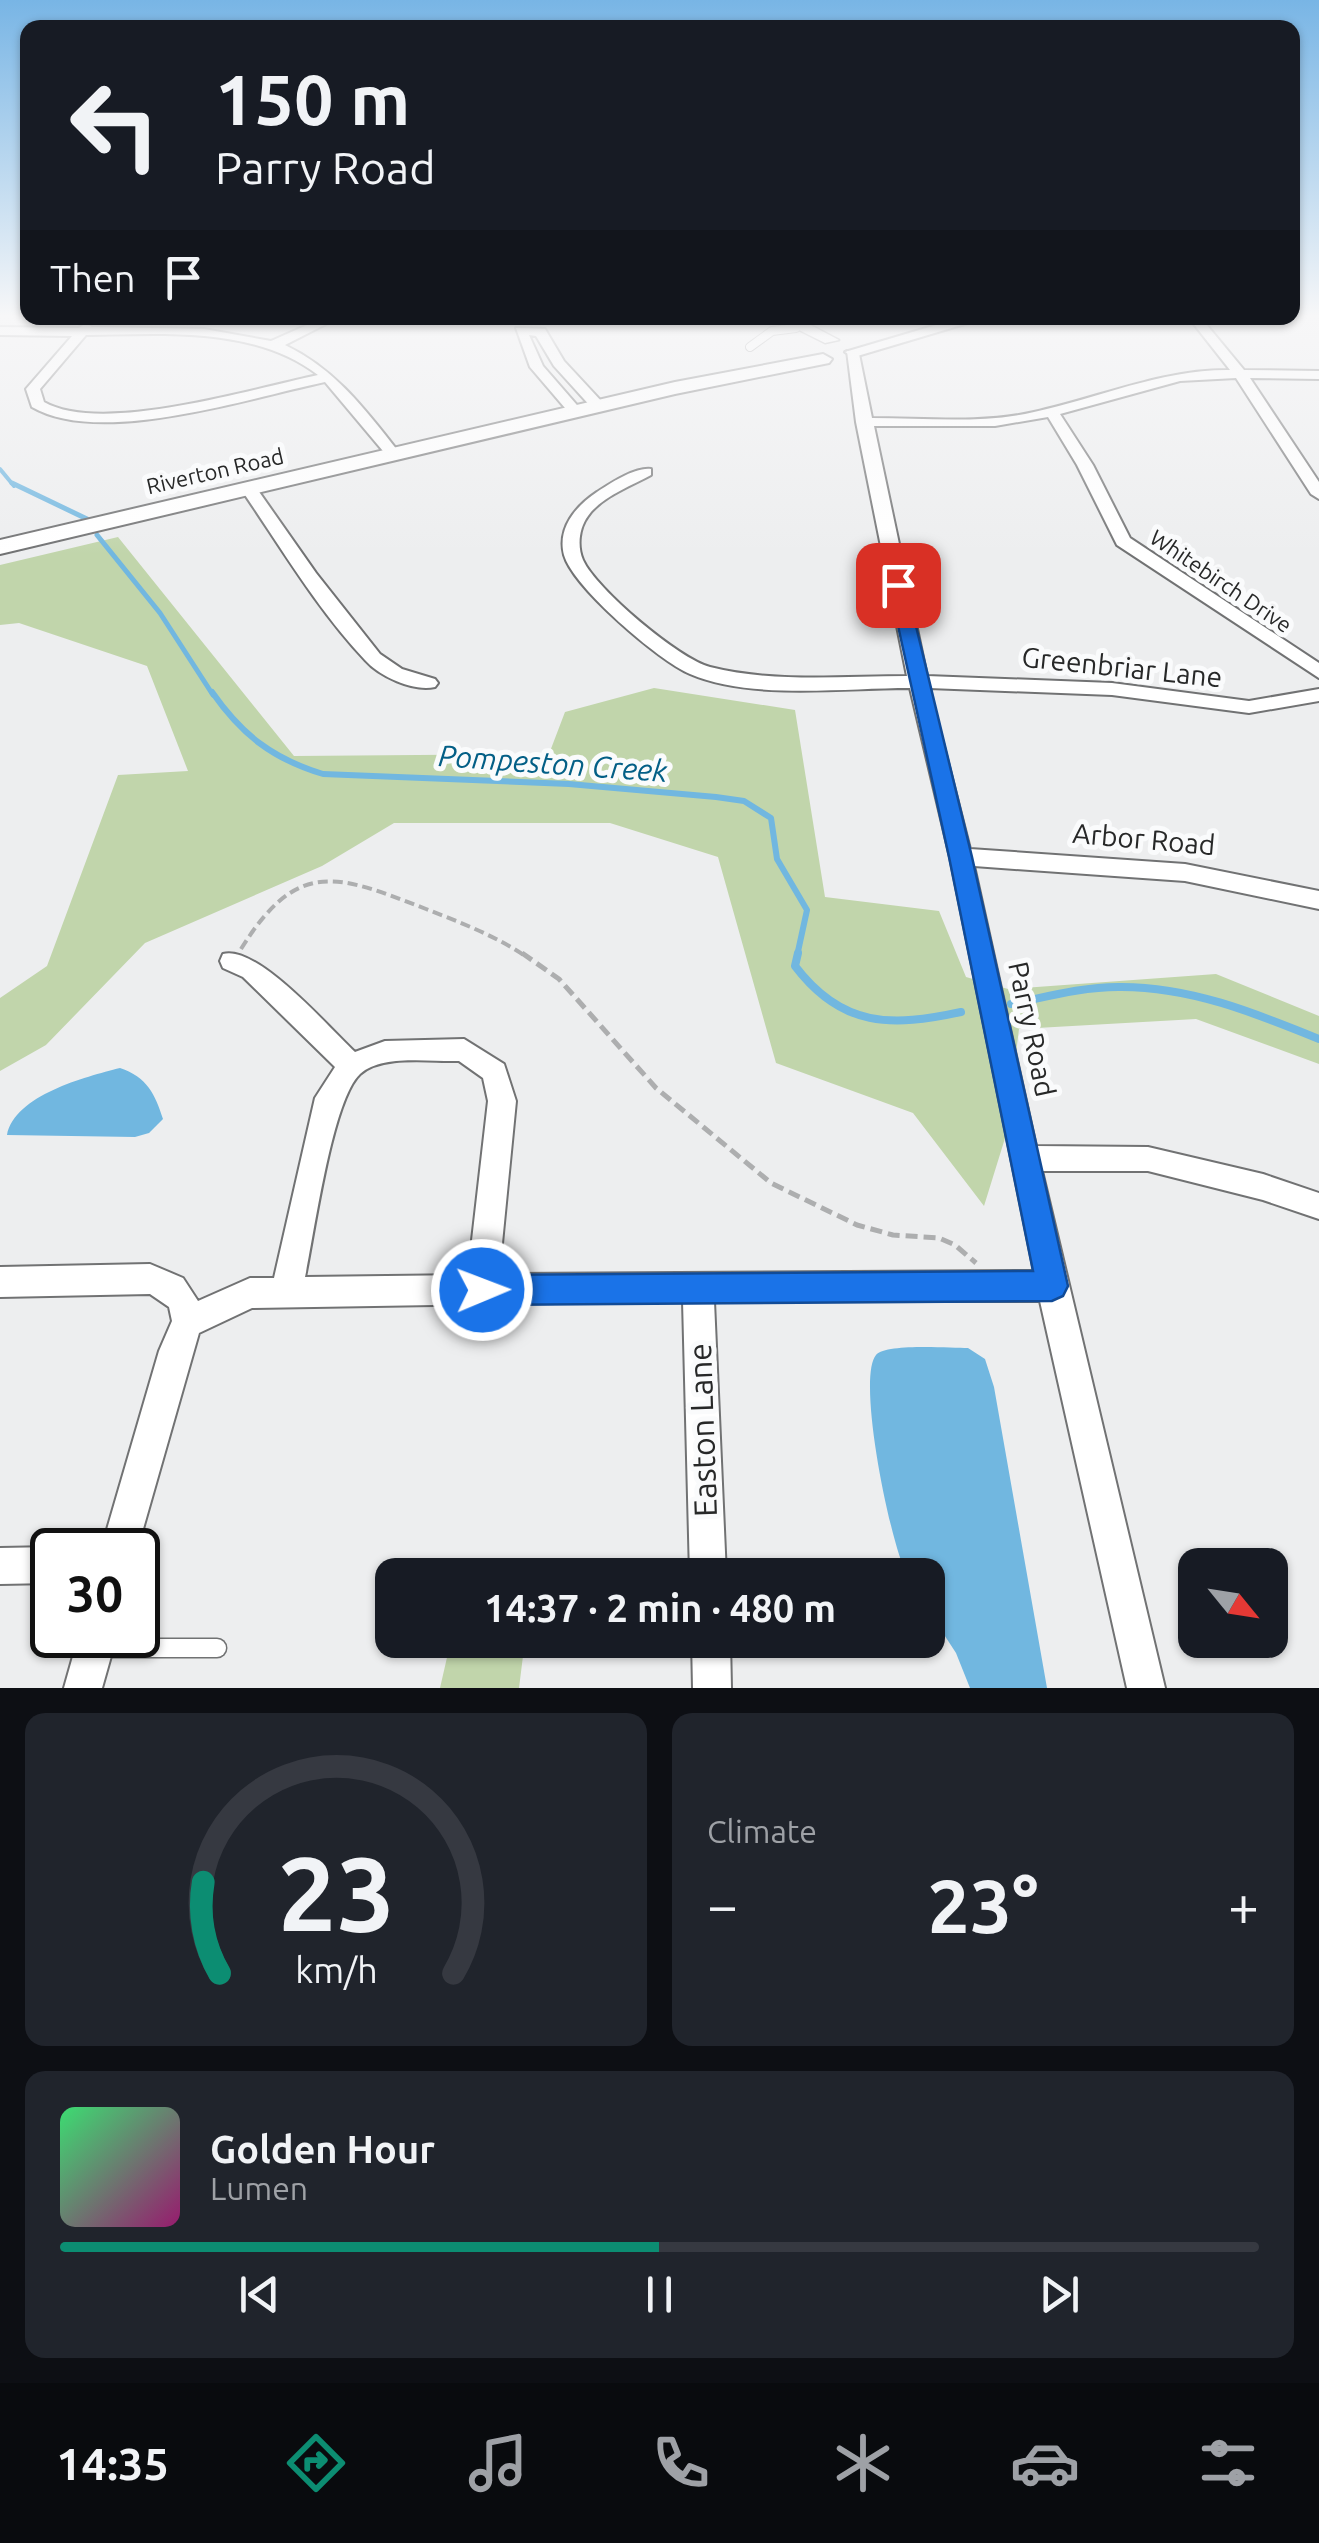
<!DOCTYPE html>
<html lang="en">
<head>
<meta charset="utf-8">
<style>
  :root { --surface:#171b24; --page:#20242c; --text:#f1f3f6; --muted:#9ea1a6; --line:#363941; --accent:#0c8d72 }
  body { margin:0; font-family:Ubuntu,sans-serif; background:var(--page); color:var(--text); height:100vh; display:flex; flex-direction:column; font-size:38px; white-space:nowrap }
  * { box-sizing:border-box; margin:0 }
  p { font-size:32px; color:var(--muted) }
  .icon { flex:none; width:55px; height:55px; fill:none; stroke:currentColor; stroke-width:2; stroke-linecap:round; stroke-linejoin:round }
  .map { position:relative; height:1688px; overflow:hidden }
  .drawer { display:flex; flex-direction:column; gap:25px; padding:25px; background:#0d0f14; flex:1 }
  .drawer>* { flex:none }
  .banner { position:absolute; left:20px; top:20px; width:1280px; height:305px; border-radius:20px; box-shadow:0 2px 8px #0004; background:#171b24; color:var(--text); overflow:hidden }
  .needle { width:65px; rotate:120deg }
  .tools { position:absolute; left:1178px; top:1548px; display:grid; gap:20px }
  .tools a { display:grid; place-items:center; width:110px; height:110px; border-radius:20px; background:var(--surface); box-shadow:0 2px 8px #0004; font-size:50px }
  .speed { position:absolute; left:30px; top:1528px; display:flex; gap:20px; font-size:50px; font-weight:700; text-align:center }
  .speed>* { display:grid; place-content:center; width:130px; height:130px; border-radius:50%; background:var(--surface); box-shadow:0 2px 8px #0004; line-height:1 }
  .speed .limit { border:5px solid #111; border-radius:15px; background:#fff; color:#111 }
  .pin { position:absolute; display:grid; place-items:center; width:85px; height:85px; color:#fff; margin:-42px; border-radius:20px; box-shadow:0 5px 15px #0006 }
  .me { position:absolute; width:110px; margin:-55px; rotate:89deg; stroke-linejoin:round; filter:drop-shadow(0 0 8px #0008) }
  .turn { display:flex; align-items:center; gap:35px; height:210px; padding:0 30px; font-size:45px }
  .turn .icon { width:130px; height:130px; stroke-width:2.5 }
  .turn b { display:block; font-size:70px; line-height:85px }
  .then { display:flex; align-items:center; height:95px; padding:0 30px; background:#0003; gap:20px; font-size:38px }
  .big { font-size:75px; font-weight:700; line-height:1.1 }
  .drawer .tile { flex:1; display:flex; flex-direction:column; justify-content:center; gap:15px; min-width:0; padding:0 35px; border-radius:20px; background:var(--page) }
  .drawer .dial { align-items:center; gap:0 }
  .dial svg { height:260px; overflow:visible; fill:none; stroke:var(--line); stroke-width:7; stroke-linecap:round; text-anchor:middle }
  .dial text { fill:var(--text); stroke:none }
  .song { display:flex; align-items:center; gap:30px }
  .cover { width:120px; height:120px; border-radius:15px; background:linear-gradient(135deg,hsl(140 70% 55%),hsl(320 70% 35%)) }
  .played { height:10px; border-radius:5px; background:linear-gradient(90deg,var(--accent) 50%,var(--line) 50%) }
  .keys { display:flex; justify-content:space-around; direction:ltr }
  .heat { display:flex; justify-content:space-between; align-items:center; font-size:55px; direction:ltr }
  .drawer .tiles { flex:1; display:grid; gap:25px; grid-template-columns:1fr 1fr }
  .tile:last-child { grid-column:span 2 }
  .trip { position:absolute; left:375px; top:1558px; width:570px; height:100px; border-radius:20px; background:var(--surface); box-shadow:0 2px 8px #0004; font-weight:700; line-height:100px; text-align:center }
  .tab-bar { display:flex; height:160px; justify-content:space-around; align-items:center; background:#090b0e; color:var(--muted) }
  .tab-bar .icon { width:70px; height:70px }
  .tab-bar .selected { color:var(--accent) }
  .tab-bar b { font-size:45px; color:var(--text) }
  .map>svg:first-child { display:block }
  .green { fill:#c1d5ab }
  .water { fill:#71b7e0 }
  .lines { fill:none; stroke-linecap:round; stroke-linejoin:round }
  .stream-far3 { stroke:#71b7e0; stroke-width:4 }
  .stream-far2 { stroke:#71b7e0; stroke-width:5 }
  .stream-far1 { stroke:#71b7e0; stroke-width:6 }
  .stream { stroke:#71b7e0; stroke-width:8 }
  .service-far1-casing { stroke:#717273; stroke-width:10 }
  .service-casing { stroke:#717273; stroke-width:21 }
  .minor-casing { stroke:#717273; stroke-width:4 }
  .tertiary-casing { stroke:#717273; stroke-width:3 }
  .secondary-casing { stroke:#717273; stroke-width:4 }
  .path-far1 { stroke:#adaeaf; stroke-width:4; stroke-dasharray:10 5; stroke-linecap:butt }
  .path { stroke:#adaeaf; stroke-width:5; stroke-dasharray:12 6; stroke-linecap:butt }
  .service-far1 { stroke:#fff; stroke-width:8 }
  .service { stroke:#fff; stroke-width:18 }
  .minor { fill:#fff; fill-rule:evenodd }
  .tertiary { fill:#fff; fill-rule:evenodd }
  .secondary { fill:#fff; fill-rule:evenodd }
  .route { fill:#1a73e8; stroke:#114b97; stroke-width:2.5 }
  .labels { text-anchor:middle; stroke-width:10; stroke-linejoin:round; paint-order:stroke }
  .far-street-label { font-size:22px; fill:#272828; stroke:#fafbfc }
  .street-label { font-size:28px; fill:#272828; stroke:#fafbfc }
  .water-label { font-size:30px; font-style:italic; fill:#035f86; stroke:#fafbfc }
  .near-street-label { font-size:32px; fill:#272828; stroke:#fafbfc }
</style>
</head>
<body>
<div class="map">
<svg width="1319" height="1688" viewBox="0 0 1319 1688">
  <rect width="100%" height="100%" fill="#edeeef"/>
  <path class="green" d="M118,537L294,756L549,754L565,712L654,688L795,710L825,897L939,911L966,977L1008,989L1216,974L1319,1016V1064L1196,1019L1019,1029L1006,1135L984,1206L913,1113L776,1063L718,857L610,823H394L322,866L145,943L46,1045L0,1071V998L47,966L118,775L188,771L147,666L19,623L0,625V565Z
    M451,1640H525L519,1688H440Z"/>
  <path class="water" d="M120,1068C147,1077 155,1094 163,1119L149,1133L135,1137L7,1135C15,1095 85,1077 120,1068Z
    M968,1348L985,1359L994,1387L1047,1688H970L956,1653L928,1610V1575H907C891,1546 856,1379 876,1355C886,1343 950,1348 968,1348Z"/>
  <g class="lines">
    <path class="stream-far3" d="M0,469L14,486"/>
    <path class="stream-far2" d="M12,483L87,519
      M97,535L160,613L213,695"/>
    <path class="stream-far1" d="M212,692C242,735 273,759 323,774L569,784L716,797L744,801L771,818L777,859L807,910L797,956"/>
    <path class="stream" d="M798,953L795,966C842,1028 892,1027 961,1012
      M1011,1004C1046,997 1082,987 1118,987C1189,986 1255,1013 1319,1039"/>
    <defs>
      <path id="service-far1" d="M750,347L772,331L796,328"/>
      <path id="service" d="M99,1648H217"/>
      <path id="minor" d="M323,318H338L285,345C335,369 364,408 398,451V457H388L325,382C249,398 100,447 32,407L26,389L72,336L0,335V327L79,328L86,323L92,327L204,329L271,341ZM86,335C162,334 255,326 318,375C251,389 102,435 44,402L40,389Z
        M1189,318H1201L1244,370L1319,371V379L1250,378L1319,482V499L1311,494L1236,378L1180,381L1060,414L1093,465L1130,538L1319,663V678L1117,545L1077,465L1048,417L995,426H874L927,676L1112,683L1249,701L1319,689V701L1249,713L1112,695L929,688L970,849L1185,864L1319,891V909L1185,881L974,866L1036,1146L1148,1147L1263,1174L1319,1193V1219L1263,1200L1148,1171H1042L1165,1688H1127L1040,1301H714L726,1575H690L683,1301L252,1308L199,1333L137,1550H101L159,1351L172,1321L169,1307L150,1294L0,1297V1267L150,1264L183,1278L198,1301L250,1278H274L315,1098L335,1067L243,977L223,968L220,961L223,954C257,944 330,1029 355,1052L385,1041L464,1039L504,1064L516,1101L499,1274L1034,1271L950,857L910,688C844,688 750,700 690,674C659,661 573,587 564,555C557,528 576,506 597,492C611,483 635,467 651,469V475C631,486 601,497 588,516C579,528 577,546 583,560C596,589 679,659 710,667C773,683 842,676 907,676L856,422L847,351L859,354L872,418C925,418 982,424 1034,412C1099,398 1162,369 1230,370ZM459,1061L483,1078L488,1101L468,1275L305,1277C314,1235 332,1100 360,1074C382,1054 431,1062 459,1061Z
        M516,328L545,329L564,361L603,403V409H593L554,366L536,336L529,335L543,366L583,412L571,415L530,367Z
        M243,486H255L316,573L380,654L402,669L435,679L438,683L435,687C413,692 379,676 365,660C317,609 280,546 241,489Z
        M52,1547L59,1550H52V1583L0,1584V1548Z
        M79,1635H117L102,1688H64Z
        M692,1640H730L731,1688H693Z"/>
      <path id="tertiary" d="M791,320H801L839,340L825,343L791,326Z"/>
      <path id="secondary" d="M960,318H985L854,357L845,352Z
        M823,354L832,359L829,363L675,394L0,554V540L675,382Z"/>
    </defs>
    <use href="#service-far1" class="service-far1-casing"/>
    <use href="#service" class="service-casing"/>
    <use href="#minor" class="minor-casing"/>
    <use href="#tertiary" class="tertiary-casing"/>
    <use href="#secondary" class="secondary-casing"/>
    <path class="path-far1" d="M241,949C298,857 338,875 426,909C459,922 496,936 525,956"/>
    <path class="path" d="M522,953L559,979L656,1088L771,1183L857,1225L893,1235L939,1238L955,1245L976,1263"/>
    <use href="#service-far1" class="service-far1"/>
    <use href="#service" class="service"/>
    <use href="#minor" class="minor"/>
    <use href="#tertiary" class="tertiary"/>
    <use href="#secondary" class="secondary"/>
  </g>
  <linearGradient id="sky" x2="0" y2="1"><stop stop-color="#78b5e5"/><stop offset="0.57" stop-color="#f7f7f8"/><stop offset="1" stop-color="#f7f7f8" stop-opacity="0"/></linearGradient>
  <rect width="1319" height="554" fill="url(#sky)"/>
  <path class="route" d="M898,580L906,585L972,857L1068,1286L1063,1296L1052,1301L482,1305L471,1301L467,1290L471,1279L482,1275L1033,1271L949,857L889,585Z"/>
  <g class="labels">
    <g class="far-street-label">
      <text transform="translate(215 471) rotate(-13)" y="8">Riverton Road</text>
      <text transform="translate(1221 581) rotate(34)" y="8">Whitebirch Drive</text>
    </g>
    <g class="street-label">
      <text transform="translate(1122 667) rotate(6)" y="10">Greenbriar Lane</text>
      <text transform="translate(1144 839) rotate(5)" y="10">Arbor Road</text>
      <text transform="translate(1032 1029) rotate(78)" y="10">Parry Road</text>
    </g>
    <g class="water-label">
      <text transform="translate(553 764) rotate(4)" y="10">Pompeston Creek</text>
    </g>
    <g class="near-street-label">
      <text transform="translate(703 1430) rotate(-92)" y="11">Easton Lane</text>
    </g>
  </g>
</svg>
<div class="tools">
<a><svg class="needle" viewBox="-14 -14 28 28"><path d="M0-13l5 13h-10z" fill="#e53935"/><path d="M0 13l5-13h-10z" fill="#9ea1a6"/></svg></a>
</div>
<div class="speed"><div class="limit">30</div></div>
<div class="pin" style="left:898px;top:585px;background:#d93025"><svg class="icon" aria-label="arrive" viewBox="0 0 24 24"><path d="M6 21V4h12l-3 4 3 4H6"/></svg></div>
<svg class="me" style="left:482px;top:1290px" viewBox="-20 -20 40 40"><circle r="17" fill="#1a73e8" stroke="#fff" stroke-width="3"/><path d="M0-11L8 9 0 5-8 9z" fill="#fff"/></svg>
<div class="trip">14:37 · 2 min · 480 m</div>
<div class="banner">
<div class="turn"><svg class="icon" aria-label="left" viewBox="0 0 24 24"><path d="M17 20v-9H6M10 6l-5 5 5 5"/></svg><div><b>150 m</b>Parry Road</div></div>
<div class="then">Then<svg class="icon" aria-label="arrive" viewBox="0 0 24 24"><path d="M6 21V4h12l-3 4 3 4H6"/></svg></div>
</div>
</div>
<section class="drawer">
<div class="tiles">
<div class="tile dial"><svg viewBox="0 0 100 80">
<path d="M14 69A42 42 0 1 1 86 69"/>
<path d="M14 69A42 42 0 0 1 9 41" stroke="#0c8d72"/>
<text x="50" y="56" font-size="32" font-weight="700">23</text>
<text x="50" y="72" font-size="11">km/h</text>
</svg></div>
<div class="tile"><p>Climate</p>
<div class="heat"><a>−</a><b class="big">23°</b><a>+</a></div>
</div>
<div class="tile">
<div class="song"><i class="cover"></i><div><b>Golden Hour</b><p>Lumen</p></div></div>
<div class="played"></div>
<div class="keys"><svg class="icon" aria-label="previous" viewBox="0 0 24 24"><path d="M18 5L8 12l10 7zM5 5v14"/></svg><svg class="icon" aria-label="pause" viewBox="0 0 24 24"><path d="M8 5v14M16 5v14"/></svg><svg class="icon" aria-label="next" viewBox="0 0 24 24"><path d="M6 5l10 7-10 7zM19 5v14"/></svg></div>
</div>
</div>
</section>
<nav class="tab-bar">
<b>14:35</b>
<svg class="icon selected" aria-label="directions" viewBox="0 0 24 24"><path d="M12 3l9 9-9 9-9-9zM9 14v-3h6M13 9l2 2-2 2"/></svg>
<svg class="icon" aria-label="music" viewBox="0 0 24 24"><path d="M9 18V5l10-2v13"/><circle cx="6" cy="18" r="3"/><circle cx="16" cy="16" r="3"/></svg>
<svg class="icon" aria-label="phone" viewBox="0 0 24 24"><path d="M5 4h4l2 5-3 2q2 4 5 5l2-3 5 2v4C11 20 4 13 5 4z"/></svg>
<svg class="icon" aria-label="climate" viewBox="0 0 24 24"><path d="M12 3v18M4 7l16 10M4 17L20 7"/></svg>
<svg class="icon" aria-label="car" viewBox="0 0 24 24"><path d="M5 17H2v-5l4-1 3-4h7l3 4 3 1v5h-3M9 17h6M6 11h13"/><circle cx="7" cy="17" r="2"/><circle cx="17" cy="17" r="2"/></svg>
<svg class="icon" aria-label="filters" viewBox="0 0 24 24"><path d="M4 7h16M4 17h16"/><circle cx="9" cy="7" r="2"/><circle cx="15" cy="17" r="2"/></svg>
</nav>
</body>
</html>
